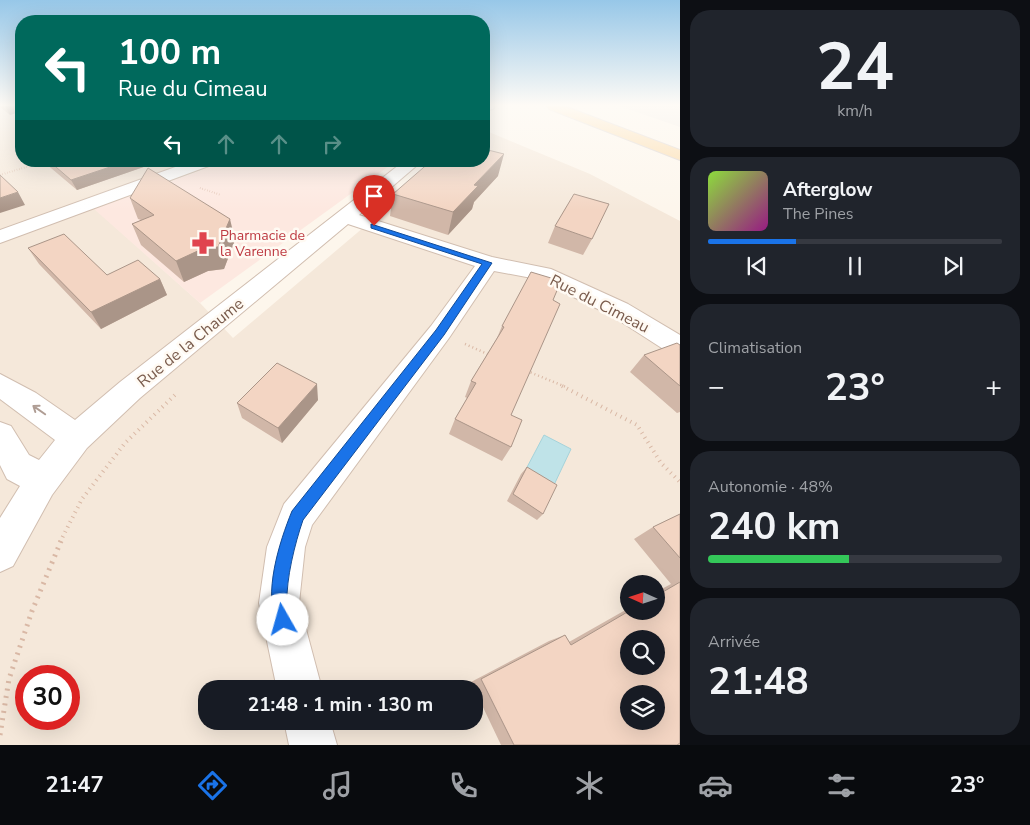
<!DOCTYPE html>
<html lang="fr">
<head>
<meta charset="utf-8">
<style>
  :root { --surface:#171b24; --page:#20242c; --text:#f1f3f6; --muted:#9ea1a6; --line:#363941; --accent:#1a73e8 }
  body { margin:0; font-family:"Nunito Sans",sans-serif; background:var(--page); color:var(--text); height:100vh; display:flex; flex-direction:column; font-size:19px; white-space:nowrap }
  * { box-sizing:border-box; margin:0 }
  p { font-size:16px; color:var(--muted) }
  .icon { flex:none; width:28px; height:28px; fill:none; stroke:currentColor; stroke-width:2; stroke-linecap:round; stroke-linejoin:round }
  .map { position:relative; flex:1; overflow:hidden }
  .drawer { display:flex; flex-direction:column; gap:10px; padding:10px; background:#0d0f14; width:350px }
  .drawer>* { flex:none }
  .top-card { position:absolute; left:15px; top:15px; width:475px; height:152px; border-radius:20px; box-shadow:0 5px 20px #0002; background:#00695c; color:#fff; overflow:hidden }
  .needle { width:32px; rotate:273deg }
  .buttons { position:absolute; left:620px; top:575px; display:grid; gap:10px }
  .buttons a { display:grid; place-items:center; width:45px; height:45px; border-radius:50%; background:var(--surface); box-shadow:0 5px 20px #0002; font-size:25px }
  .speed { position:absolute; left:15px; top:665px; display:flex; gap:10px; font-size:25px; font-weight:700; text-align:center }
  .speed>* { display:grid; place-content:center; width:65px; height:65px; border-radius:50%; background:var(--surface); box-shadow:0 5px 20px #0002; line-height:1 }
  .speed .limit { border:8px solid #d22; background:#fff; color:#111 }
  .pin { position:absolute; display:grid; place-items:center; width:42px; height:42px; color:#fff; margin:-51px -21px; border-radius:50% 50% 50% 0; rotate:-45deg; box-shadow:0 0 5px #0007 }
  .pin .icon { rotate:45deg }
  .me { position:absolute; width:55px; margin:-28px; rotate:353deg; stroke-linejoin:round; filter:drop-shadow(0 0 4px #0008) }
  .turn { display:flex; align-items:center; gap:18px; height:105px; padding:0 20px; font-size:22px }
  .turn .icon { width:65px; height:65px; stroke-width:2.5 }
  .turn b { display:block; font-size:35px; line-height:42px }
  .lanes { display:flex; align-items:center; height:48px; padding:0 20px; background:#0003; justify-content:center; gap:25px; direction:ltr }
  .lanes .off { opacity:.35 }
  .big { font-size:38px; font-weight:700; line-height:1.1 }
  .drawer .tile { flex:1; display:flex; flex-direction:column; justify-content:center; gap:8px; min-width:0; padding:0 18px; border-radius:20px; background:var(--page) }
  .drawer .dial { align-items:center; gap:0 }
  .dial b { font-size:65px; line-height:1 }
  .song { display:flex; align-items:center; gap:15px }
  .cover { width:60px; height:60px; border-radius:8px; background:linear-gradient(135deg,hsl(90 70% 55%),hsl(310 70% 35%)) }
  .played { height:5px; border-radius:2px; background:linear-gradient(90deg,var(--accent) 30%,var(--line) 30%) }
  .keys { display:flex; justify-content:space-around; direction:ltr }
  .heat { display:flex; justify-content:space-between; align-items:center; font-size:28px; direction:ltr }
  .charge { height:8px; border-radius:4px; background:linear-gradient(90deg,#34c759 48%,var(--line) 0) }
  .trip { position:absolute; left:198px; top:680px; width:285px; height:50px; border-radius:20px; background:var(--surface); box-shadow:0 5px 20px #0002; font-weight:700; line-height:50px; text-align:center }
  .dock { display:flex; height:80px; justify-content:space-around; align-items:center; background:#090b0e; color:var(--muted) }
  .dock .icon { width:35px; height:35px }
  .dock .selected { color:var(--accent) }
  .dock b { font-size:22px; color:var(--text) }
  main { display:flex; flex:1; min-height:0 }
  .map>svg:first-child { display:block }
  .residential { fill:#f5e8da; fill-rule:evenodd }
  .commercial { fill:#fde8e0 }
  .industrial { fill:#efe9e4 }
  .water { fill:#bfe3e8; stroke:#a5d3da }
  .lines { fill:none; stroke-linecap:round; stroke-linejoin:round }
  .minor-casing { stroke:#d1beb0; stroke-width:2 }
  .primary-casing { stroke:#dad1cd; stroke-width:2 }
  .path-far3 { stroke:#d9b8a5; stroke-width:2; stroke-dasharray:0.5 2; stroke-linecap:butt }
  .path-far2 { stroke:#d9b8a5; stroke-width:2.5; stroke-dasharray:1 3; stroke-linecap:butt }
  .path-far1 { stroke:#d9b8a5; stroke-width:4; stroke-dasharray:1 4.5; stroke-linecap:butt }
  .path { stroke:#d9b8a5; stroke-width:5; stroke-dasharray:2 5.5; stroke-linecap:butt }
  .minor { fill:#fff; fill-rule:evenodd }
  .primary { fill:#fbd9a5; fill-rule:evenodd }
  .wall { fill:#d1b7a8 }
  .shaded-wall { fill:#aa9588 }
  .building { fill:#f3d5c3; stroke:#aa9588; fill-rule:evenodd }
  .oneway { stroke:#af9d94 }
  .route { fill:#1a73e8; stroke:#114b97 }
  .labels { text-anchor:middle; stroke-width:5; stroke-linejoin:round; paint-order:stroke }
  .far-health-label { font-size:14px; fill:#be3a42; stroke:#fffaf3; text-anchor:start }
  .street-label { font-size:16px; fill:#7a5c4d; stroke:#fffaf3 }
</style>
</head>
<body>
<main>
<div class="map">
<svg width="680" height="745" viewBox="0 0 680 745">
  <rect width="100%" height="100%" fill="#fdf6ec"/>
  <path class="residential" d="M0,106H21V161H227L95,209L200,303L233,338L442,161H484V130L590,174L680,221V745H0ZM629,584H656V611H629ZM629,639H656V666H629ZM26,676H69V719H26ZM206,689H474V721H206ZM629,694H656V721H629Z"/>
  <path class="commercial" d="M227,161H396L200,303L94,209Z"/>
  <path class="industrial" d="M619,106H680V127Z"/>
  <path class="water" d="M544,435L571,449L553,487L525,471Z"/>
  <g class="lines">
    <defs>
      <path id="minor" d="M484,106H495L493,109L484,111Z
        M192,161H216L214,164L0,243V230Z
        M404,161H422L359,215L492,257L551,269L628,304L680,335V356L671,354L612,316L537,279L494,271L449,338L312,525L305,547L299,603L322,689H277L259,603L267,547L284,504L431,326L475,266L348,224L140,398L87,448L52,495L13,566L0,572V518L20,486L7,479L0,465V422L11,426L29,455L39,460L55,440L0,399V374L36,393L75,420L120,382Z
        M284,721H330L337,745H289Z"/>
      <path id="primary" d="M547,106H564L680,150V160L549,109Z"/>
    </defs>
    <use href="#minor" class="minor-casing"/>
    <use href="#primary" class="primary-casing"/>
    <path class="path-far3" d="M0,175L46,161
      M200,188L221,195"/>
    <path class="path-far2" d="M465,344L492,356
      M527,371L566,387"/>
    <path class="path-far1" d="M562,386L637,425L661,463L680,482
      M60,542L82,499L125,443L177,393"/>
    <path class="path" d="M0,735L9,679L32,611L61,541"/>
    <use href="#minor" class="minor"/>
    <use href="#primary" class="primary"/>
  </g>
  <path class="wall" d="M0,106H21V117L16,113L10,115L0,107Z
    M44,161H161L77,190L45,163Z
    M498,176L474,202L472,209L448,235L390,216L393,194Z
    M130,198L235,240L224,269L208,271L184,282L141,245L132,224L141,220L138,219Z
    M555,226L592,239L583,255L548,243Z
    M28,248L107,275L160,279L167,295L101,329L39,264Z
    M553,300L511,415V447L502,461L449,434L455,419L467,398L465,397L471,381L497,338L502,326Z
    M680,345V412L677,413L630,372L644,355Z
    M318,400L282,443L242,418L237,403Z
    M527,467L543,514L537,520L507,501L521,474Z
    M680,514V745H501L471,682L549,641L565,635L569,642L629,608V611H656V592L671,584L634,539L653,527Z"/>
  <path class="shaded-wall" d="M5,106H12L16,113L10,115Z
    M504,154L498,176L474,202L472,209L448,235L453,212L474,185Z
    M128,161H161L77,190L71,180Z
    M18,192L25,205L0,213V198Z
    M230,219L235,240L224,269L208,271L184,282L176,261Z
    M160,279L167,295L101,329L91,312Z
    M317,384L318,400L282,443L278,428Z"/>
  <path class="building" d="M13,106H21V112Z
    M484,149L504,154L474,185L478,186L453,212L393,194L431,161H484Z
    M49,161H128L71,180Z
    M148,168L230,219L218,247L202,249L176,261L132,224L154,215L130,198Z
    M0,175L18,192L0,198Z
    M574,194L609,204L592,239L555,226Z
    M64,234L107,275L138,260L160,279L91,312L28,248Z
    M531,272L561,281L553,300L560,304L511,415L522,420L511,447L455,419L476,383L471,381L504,327L502,326Z
    M677,343L680,345V386L644,355Z
    M277,363L317,384L278,428L237,403Z
    M527,467L557,485L543,514L513,494Z
    M680,514V558L653,527Z
    M680,582V743L677,745H514L481,679L565,635L571,645L629,611H656V596ZM629,639H656V666H629ZM629,694H656V721H629Z"/>
  <defs><path id="oneway-shaft" d="M-6 0H5M1.5-3L5.5 0L1.5 3" fill="none" stroke-width="1.6" stroke-linecap="round" stroke-linejoin="round" transform="scale(1.25)"/></defs>
  <use class="oneway" href="#oneway-shaft" transform="translate(39 410) rotate(-145)"/>
  <linearGradient id="sky" x2="0" y2="1"><stop stop-color="#97c7e8"/><stop offset="0.5" stop-color="#fefbf6"/><stop offset="1" stop-color="#fefbf6" stop-opacity="0"/></linearGradient>
  <rect width="680" height="210" fill="url(#sky)"/>
  <path class="route" d="M371,224L492,263L444,335L303,520C295,543 286,579 287,603C288,612 293,617 289,626L283,629L277,626C263,593 279,543 292,511L436,330L482,264L371,228Z"/>
  <defs>
    <symbol id="pharmacy-bare" viewBox="-9 -9 18 18"><path d="M-2-6h4v4h4v4h-4v4h-4v-4h-4v-4h4Z" fill="#e0444e" stroke="#fffaf3" stroke-width="2.5" paint-order="stroke"/></symbol>
  </defs>
  <g fill-rule="evenodd">
    <use href="#pharmacy-bare" x="187" y="227" width="32" height="32"/>
  </g>
  <g class="labels">
    <g class="far-health-label">
      <text x="220" y="240">Pharmacie de<tspan x="220" dy="16">la Varenne</tspan></text>
    </g>
    <g class="street-label">
      <text transform="translate(600 303) rotate(27)" y="6">Rue du Cimeau</text>
      <text transform="translate(190 342) rotate(-39)" y="6">Rue de la Chaume</text>
    </g>
  </g>
</svg>
<div class="buttons">
<a><svg class="needle" viewBox="-14 -14 28 28"><path d="M0-13l5 13h-10z" fill="#e53935"/><path d="M0 13l5-13h-10z" fill="#9ea1a6"/></svg></a>
<a><svg class="icon" aria-label="search" viewBox="0 0 24 24"><circle cx="10" cy="10" r="6"/><path d="M15 15l6 6"/></svg></a>
<a><svg class="icon" aria-label="layers" viewBox="0 0 24 24"><path d="M12 4l9 5-9 5-9-5zM3 14l9 5 9-5"/></svg></a>
</div>
<div class="speed"><div class="limit">30</div></div>
<div class="pin" style="left:374px;top:226px;background:#d93025"><svg class="icon" aria-label="arrive" viewBox="0 0 24 24"><path d="M6 21V4h12l-3 4 3 4H6"/></svg></div>
<svg class="me" style="left:283px;top:620px" viewBox="-20 -20 40 40"><circle r="19" fill="#fff"/><path d="M0-13L10 11 0 6-10 11z" fill="#1a73e8"/></svg>
<div class="trip">21:48 · 1 min · 130 m</div>
<div class="top-card">
<div class="turn"><svg class="icon" aria-label="left" viewBox="0 0 24 24"><path d="M17 20v-9H6M10 6l-5 5 5 5"/></svg><div><b>100 m</b>Rue du Cimeau</div></div>
<div class="lanes"><svg class="icon" aria-label="left" viewBox="0 0 24 24"><path d="M17 20v-9H6M10 6l-5 5 5 5"/></svg><svg class="icon off" aria-label="ahead" viewBox="0 0 24 24"><path d="M12 20V5M6 11l6-6 6 6"/></svg><svg class="icon off" aria-label="ahead" viewBox="0 0 24 24"><path d="M12 20V5M6 11l6-6 6 6"/></svg><svg class="icon off" aria-label="right" viewBox="0 0 24 24"><path d="M7 20v-9h11M14 6l5 5-5 5"/></svg></div>
</div>
</div>
<section class="drawer">
<div class="tile dial"><b>24</b><p>km/h</p></div>
<div class="tile">
<div class="song"><i class="cover"></i><div><b>Afterglow</b><p>The Pines</p></div></div>
<div class="played"></div>
<div class="keys"><svg class="icon" aria-label="previous" viewBox="0 0 24 24"><path d="M18 5L8 12l10 7zM5 5v14"/></svg><svg class="icon" aria-label="pause" viewBox="0 0 24 24"><path d="M8 5v14M16 5v14"/></svg><svg class="icon" aria-label="next" viewBox="0 0 24 24"><path d="M6 5l10 7-10 7zM19 5v14"/></svg></div>
</div>
<div class="tile"><p>Climatisation</p>
<div class="heat"><a>−</a><b class="big">23°</b><a>+</a></div>
</div>
<div class="tile"><p>Autonomie · 48%</p><b class="big">240 km</b><div class="charge"></div></div>
<div class="tile"><p>Arrivée</p><b class="big">21:48</b></div>
</section>
</main>
<nav class="dock">
<b>21:47</b>
<svg class="icon selected" aria-label="directions" viewBox="0 0 24 24"><path d="M12 3l9 9-9 9-9-9zM9 14v-3h6M13 9l2 2-2 2"/></svg>
<svg class="icon" aria-label="music" viewBox="0 0 24 24"><path d="M9 18V5l10-2v13"/><circle cx="6" cy="18" r="3"/><circle cx="16" cy="16" r="3"/></svg>
<svg class="icon" aria-label="phone" viewBox="0 0 24 24"><path d="M5 4h4l2 5-3 2q2 4 5 5l2-3 5 2v4C11 20 4 13 5 4z"/></svg>
<svg class="icon" aria-label="climate" viewBox="0 0 24 24"><path d="M12 3v18M4 7l16 10M4 17L20 7"/></svg>
<svg class="icon" aria-label="car" viewBox="0 0 24 24"><path d="M5 17H2v-5l4-1 3-4h7l3 4 3 1v5h-3M9 17h6M6 11h13"/><circle cx="7" cy="17" r="2"/><circle cx="17" cy="17" r="2"/></svg>
<svg class="icon" aria-label="filters" viewBox="0 0 24 24"><path d="M4 7h16M4 17h16"/><circle cx="9" cy="7" r="2"/><circle cx="15" cy="17" r="2"/></svg>
<b>23°</b>
</nav>
</body>
</html>
